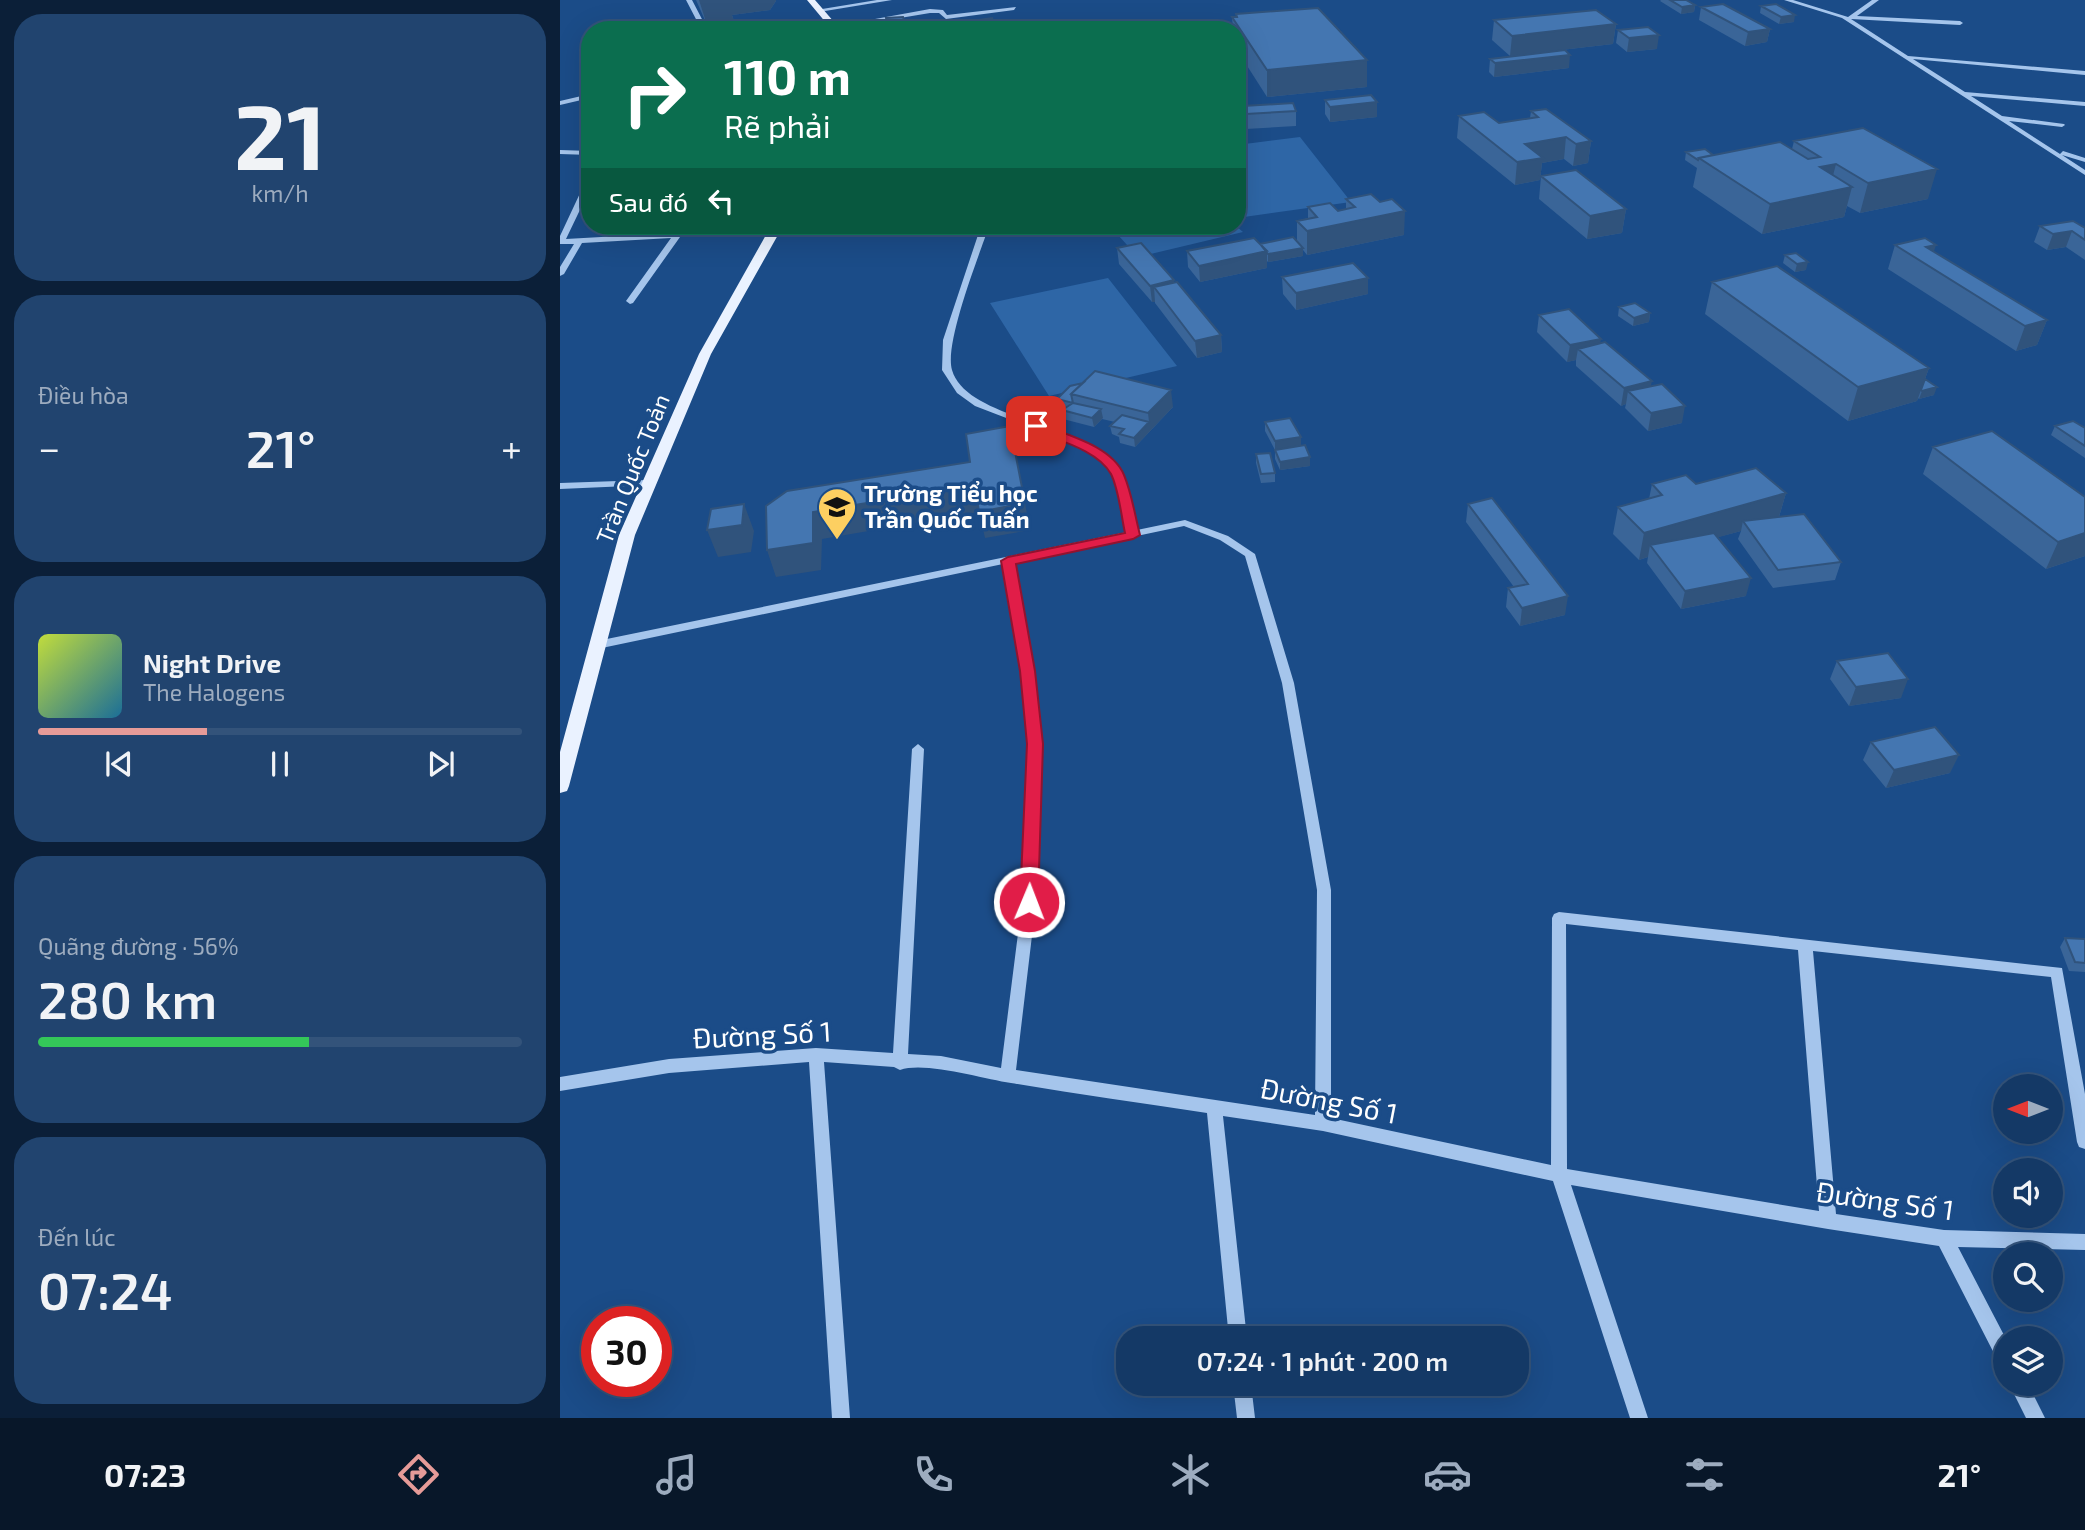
<!DOCTYPE html>
<html lang="vi">
<head>
<meta charset="utf-8">
<style>
  :root { --surface:#143966; --page:#21446f; --text:#f1f3f6; --muted:#9dacbf; --line:#33537a; --accent:#e69b98 }
  body { margin:0; font-family:"Exo 2",sans-serif; background:var(--page); color:var(--text); height:100vh; display:flex; flex-direction:column; font-size:26px; white-space:nowrap }
  * { box-sizing:border-box; margin:0 }
  p { font-size:23px; color:var(--muted) }
  .icon { flex:none; width:38px; height:38px; fill:none; stroke:currentColor; stroke-width:2; stroke-linecap:round; stroke-linejoin:round }
  .map { position:relative; flex:1; overflow:hidden }
  .details { display:flex; flex-direction:column; gap:14px; padding:14px; background:#0b1f38; width:560px }
  .details>* { flex:none }
  .guide { position:absolute; left:21px; top:21px; width:665px; height:214px; border-radius:28px; box-shadow:0 7px 28px #0002,0 0 0 2px var(--line); background:#0b6e4f; color:#fff; overflow:hidden }
  .needle { width:46px; rotate:270deg }
  .buttons { position:absolute; left:1433px; top:1074px; display:grid; gap:14px }
  .buttons a { display:grid; place-items:center; width:70px; height:70px; border-radius:50%; background:var(--surface); box-shadow:0 7px 28px #0002,0 0 0 2px var(--line); font-size:35px }
  .speed { position:absolute; left:21px; top:1306px; display:flex; gap:14px; font-size:35px; font-weight:700; text-align:center }
  .speed>* { display:grid; place-content:center; width:91px; height:91px; border-radius:50%; background:var(--surface); box-shadow:0 7px 28px #0002,0 0 0 2px var(--line); line-height:1 }
  .speed .limit { border:10px solid #d22; background:#fff; color:#111 }
  .pin { position:absolute; display:grid; place-items:center; width:60px; height:60px; color:#fff; margin:-30px; border-radius:14px; box-shadow:0 4px 10px #0006 }
  .me { position:absolute; width:77px; margin:-38px; rotate:1deg; stroke-linejoin:round; filter:drop-shadow(0 0 5px #0008) }
  .turn { display:flex; align-items:center; gap:24px; height:147px; padding:0 28px; font-size:32px }
  .turn .icon { width:91px; height:91px; stroke-width:2.5 }
  .turn b { display:block; font-size:49px; line-height:60px }
  .then { display:flex; align-items:center; height:66px; padding:0 28px; background:#0003; gap:14px; font-size:26px }
  .big { font-size:52px; font-weight:600; line-height:1.1 }
  .details .widget { flex:1; display:flex; flex-direction:column; justify-content:center; gap:10px; min-width:0; padding:0 24px; border-radius:28px; background:var(--page) }
  .details .dial { align-items:center; gap:0 }
  .dial b { font-size:91px; line-height:1 }
  .song { display:flex; align-items:center; gap:21px }
  .cover { width:84px; height:84px; border-radius:10px; background:linear-gradient(135deg,hsl(70 70% 55%),hsl(200 70% 35%)) }
  .played { height:7px; border-radius:4px; background:linear-gradient(90deg,var(--accent) 35%,var(--line) 35%) }
  .keys { display:flex; justify-content:space-around; direction:ltr }
  .heat { display:flex; justify-content:space-between; align-items:center; font-size:38px; direction:ltr }
  .charge { height:10px; border-radius:5px; background:linear-gradient(90deg,#34c759 56%,var(--line) 0) }
  .trip { position:absolute; left:556px; top:1326px; width:413px; height:70px; border-radius:28px; background:var(--surface); box-shadow:0 7px 28px #0002,0 0 0 2px var(--line); font-weight:600; line-height:70px; text-align:center }
  .tab-bar { display:flex; height:112px; justify-content:space-around; align-items:center; background:#081729; color:var(--muted) }
  .tab-bar .icon { width:49px; height:49px }
  .tab-bar .active { color:var(--accent) }
  .tab-bar b { font-size:32px; color:var(--text) }
  main { display:flex; flex:1; min-height:0 }
  .map>svg:first-child { display:block }
  .green { fill:#2e66a6 }
  .lines { fill:none; stroke-linecap:round; stroke-linejoin:round }
  .minor { fill:#a5c5ec; fill-rule:evenodd }
  .major { fill:#eaf2ff; fill-rule:evenodd }
  .wall { fill:#3a6598 }
  .shaded-wall { fill:#30537c }
  .building { fill:#4476b1; stroke:#30537c; stroke-width:2 }
  .route { fill:#e11d48; stroke:#92132f; stroke-width:2 }
  .labels { text-anchor:middle; stroke-width:7; stroke-linejoin:round; paint-order:stroke }
  .street-label { font-size:23px; fill:#fff; stroke:#1b4c88 }
  .poi-label { font-size:23px; font-weight:bold; fill:#fff; stroke:#1b4c88; text-anchor:start }
  .near-street-label { font-size:28px; fill:#fff; stroke:#1b4c88 }
</style>
</head>
<body>
<main>
<section class="details">
<div class="widget dial"><b>21</b><p>km/h</p></div>
<div class="widget"><p>Điều hòa</p>
<div class="heat"><a>−</a><b class="big">21°</b><a>+</a></div>
</div>
<div class="widget">
<div class="song"><i class="cover"></i><div><b>Night Drive</b><p>The Halogens</p></div></div>
<div class="played"></div>
<div class="keys"><svg class="icon" aria-label="previous" viewBox="0 0 24 24"><path d="M18 5L8 12l10 7zM5 5v14"/></svg><svg class="icon" aria-label="pause" viewBox="0 0 24 24"><path d="M8 5v14M16 5v14"/></svg><svg class="icon" aria-label="next" viewBox="0 0 24 24"><path d="M6 5l10 7-10 7zM19 5v14"/></svg></div>
</div>
<div class="widget"><p>Quãng đường · 56%</p><b class="big">280 km</b><div class="charge"></div></div>
<div class="widget"><p>Đến lúc</p><b class="big">07:24</b></div>
</section>
<div class="map">
<svg width="1525" height="1418" viewBox="0 0 1525 1418">
  <rect width="100%" height="100%" fill="#1b4c88"/>
  <path class="green" d="M740,137L791,202L684,217L677,206V145Z
    M598,226H676L683,232L578,257L558,235Z
    M548,278L617,366L489,396L430,303Z"/>
  <g class="lines">
    <path class="minor" d="M126,0H132L144,23L141,30H135L138,23Z
      M317,0H332L259,12L256,10Z
      M1224,0H1233L1288,17L1312,0H1319L1297,16L1400,21L1403,23L1400,25L1291,19L1348,56L1525,71V75L1353,59L1405,92L1525,102V106L1411,96L1442,116L1504,124L1505,125L1502,127L1449,121L1500,154L1503,151L1525,158V162L1502,155L1525,170V175L1282,18Z
      M456,7L454,10L386,19L379,13H370L274,29L271,27L370,9L383,10L387,15Z
      M30,94V98L0,105V101Z
      M0,150L30,151V155L0,154Z
      M22,189L29,191L6,239L215,227L219,229L215,231L120,237L73,303L70,304L66,301L111,238L22,243L4,274L0,276V267L14,244H0V236Z
      M421,226H429C419,256 384,343 392,370C407,422 533,422 561,473C569,487 573,513 577,530L625,520L668,536L695,554L734,683L771,890V1118L991,1165L992,918L994,914L999,912L1502,968L1525,1094V1149L1519,1147L1517,1142L1491,977L1253,951L1276,1214L1384,1230L1525,1234V1250L1398,1247L1446,1339V1368L1440,1365L1379,1246L1268,1229L1011,1185L1088,1418H1070L993,1181L763,1131L663,1116L687,1339H669L647,1113C581,1103 516,1094 451,1083C423,1079 365,1061 340,1070L334,1067L264,1062L290,1418H272L249,1062L109,1073L0,1091V1077L109,1059L256,1048L333,1053L352,749L358,744L364,749L348,1054L381,1056L441,1068L462,902L469,744L461,671L443,564L37,649L31,645L37,641L567,532L552,474L544,465L530,453L496,437L415,406L397,393L382,370L383,340ZM624,526L660,540L685,556L722,683L757,890L755,1115L456,1070L476,902L481,744L473,671L454,562ZM1006,924L1238,950L1259,1211L1007,1169Z
      M87,480L92,483L91,485L0,489V483Z
      M673,1384H691L695,1418H677Z
      M1449,1384H1468L1485,1418H1466Z"/>
    <path class="major" d="M247,0H255L281,30H272Z
      M211,226H223L151,354L75,535L9,786L7,791L0,793V752L59,535L139,354Z"/>
  </g>
  <path class="wall" d="M136,0H216V1L210,10L172,15L174,21L147,25Z
    M1101,0H1126L1135,5L1134,12L1121,14L1100,1Z
    M1201,6L1234,22L1219,24L1200,13Z
    M1141,7L1210,29L1207,42L1185,46L1139,20Z
    M676,14L807,60V87L707,97L677,50V30H673L672,17H676Z
    M934,20L1056,24L1053,44L950,56L932,40Z
    M1058,30L1097,49L1067,52L1056,43Z
    M930,59L1009,68L934,77L929,72Z
    M765,100L817,117L770,122L765,114Z
    M683,106L736,111V126L686,129L684,120Z
    M971,111L1031,141L1028,163L1013,166L1004,159L982,163L980,180L955,185L897,138L899,116L939,123L970,118Z
    M1234,141L1368,199L1300,213L1287,206L1284,217L1202,234L1133,187L1137,168L1125,160L1126,152L1153,155L1232,149Z
    M981,176L1066,209L1062,233L1027,239L979,199Z
    M786,199L844,235L747,255L743,250V256L708,262L707,261V268L640,282L628,267L627,251L737,242V221L748,218V207L778,211L786,209Z
    M1480,226L1525,228V260L1506,247L1487,250L1474,242Z
    M1335,245L1374,252L1487,320L1477,345L1456,351L1328,269Z
    M557,248L614,280V283L661,335L662,352L637,358L595,303V302H592L559,264Z
    M1225,255L1246,270L1235,272L1223,263Z
    M722,277L808,294L736,310L723,294Z
    M1152,282L1369,368L1365,379L1374,395L1359,399L1358,398L1357,401L1288,421L1145,314Z
    M1059,307L1090,313L1089,322L1073,326L1058,316Z
    M979,315L1040,344L1091,386L1122,423L1088,431L1065,408L1066,404L1061,406L1016,366V360L1007,362L977,332Z
    M510,386L613,407L575,447L560,443L559,437L552,434L550,426L555,422L542,419L534,427L503,419L502,410L503,409L499,408L497,399Z
    M705,422L741,437V445L726,448L750,466L720,470L715,459V450L705,431Z
    M1495,426L1525,428V458L1491,435Z
    M1373,447L1525,497V556L1486,569L1363,474Z
    M696,454L715,473V482L701,483L696,463Z
    M1092,484H1136L1226,493L1219,517L1281,562L1275,580L1213,588L1178,539L1181,531L1158,537L1186,596L1121,609L1087,563L1088,557L1079,560L1053,534L1058,507L1089,499Z
    M908,504L1005,615L960,626L946,607L948,588L954,587L906,522Z
    M1277,661L1341,698L1289,706L1270,679Z
    M1311,742L1390,773L1326,788L1303,760Z
    M1505,938L1525,939V972L1509,971L1500,947Z"/>
  <path class="shaded-wall" d="M139,0H216V1L210,10L172,15L174,21L147,25Z
    M1135,5L1134,12L1121,14L1122,7Z
    M1235,15L1234,22L1219,24L1221,17Z
    M1056,24L1053,44L950,56L952,36Z
    M1210,29L1207,42L1185,46L1188,32Z
    M1099,35L1097,49L1067,52L1069,38Z
    M1010,55L1009,68L934,77L935,63Z
    M807,60V87L707,97V70Z
    M817,102V117L770,122V107Z
    M1006,137L1004,159L982,163L980,180L955,185L957,162L965,144Z
    M1031,141L1028,163L1013,166L1016,144Z
    M1276,164L1269,191L1292,187L1284,217L1202,234L1210,204L1260,167Z
    M1377,169L1368,199L1300,213L1308,183Z
    M1066,209L1062,233L1027,239L1030,216Z
    M845,211L844,235L747,255V231Z
    M1512,231L1506,247L1487,250L1493,234Z
    M1376,245L1369,266L1366,247Z
    M743,248V256L708,262V254Z
    M707,251V268L640,282L639,266Z
    M1248,262L1246,270L1235,272L1237,264Z
    M808,278V294L736,310V293Z
    M614,280L615,297L594,287L595,302H592L590,286Z
    M1090,313L1089,322L1073,326L1074,318Z
    M1487,320L1477,345L1456,351L1465,326Z
    M661,335L662,352L637,358L635,341Z
    M1041,339L1038,356L1018,349L1016,360L1007,362L1010,345Z
    M1369,368L1357,401L1288,421L1298,387Z
    M1092,381L1088,398L1068,391L1066,404L1061,406L1064,388Z
    M1377,387L1374,395L1359,399L1362,391Z
    M611,390L613,407L575,447L574,438L589,422L588,413Z
    M1125,406L1122,423L1088,431L1091,413Z
    M541,409L543,418L534,427L532,418Z
    M741,437V445L715,450V441Z
    M750,457V466L720,470V462Z
    M415,485L465,503L470,530L425,538L419,512L262,539L261,570L216,577L207,550L253,512Z
    M1226,493L1218,520L1183,521L1181,531L1098,554L1090,545L1088,557L1079,560L1084,533Z
    M184,504L194,531L191,552L158,557L147,530Z
    M1525,533V556L1486,569L1498,542Z
    M1191,578L1186,596L1121,609L1125,591Z
    M1008,596L1005,615L960,626L962,608Z
    M1348,679L1341,698L1289,706L1296,687Z
    M1399,755L1390,773L1326,788L1334,770Z"/>
  <path class="building" d="M1110,0H1126L1135,5L1122,7Z
    M1163,4L1210,29L1188,32L1141,7Z
    M1216,4L1235,15L1221,17L1201,6Z
    M758,8L807,60L707,70L672,17H677L676,14Z
    M1036,10L1056,24L952,36L934,20Z
    M343,17L346,28L329,30L326,18Z
    M432,18L435,30H413L411,21Z
    M1088,27L1099,35L1069,38L1058,30Z
    M1005,50L1010,55L935,63L930,59Z
    M811,95L817,102L770,107L765,100Z
    M733,103L736,111L686,114L683,106Z
    M986,109L1031,141L1016,144L1006,137L965,144L983,158L957,162L899,116L924,112L939,123L978,117L971,111Z
    M1303,128L1377,169L1308,183L1276,164L1260,167L1292,187L1210,204L1139,158L1220,142L1248,159L1260,157L1234,141Z
    M1145,149L1153,155L1139,158L1138,160L1126,152Z
    M1016,170L1066,209L1030,216L981,176Z
    M811,194L820,202L832,199L845,211L747,231L737,221L757,217L748,207L770,203L778,211L795,207L786,199Z
    M1513,221L1525,228V240L1512,231L1493,234L1480,226Z
    M733,237L743,248L708,254L700,244Z
    M694,238L707,251L639,266L627,251Z
    M1365,238L1376,245L1366,247L1487,320L1465,326L1335,245Z
    M581,243L614,280L590,286L557,248Z
    M1236,253L1248,262L1237,264L1225,255Z
    M793,263L808,278L736,293L722,277Z
    M1217,266L1369,368L1298,387L1152,282Z
    M617,282L661,335L635,341L594,287Z
    M1075,303L1090,313L1074,318L1059,307Z
    M1009,309L1041,339L1010,345L979,315Z
    M1045,342L1092,381L1064,388L1018,349Z
    M535,371L611,390L588,413L511,394Z
    M1365,379L1377,387L1362,391L1361,390Z
    M523,383L511,394L513,403L497,399L510,386Z
    M1102,384L1125,406L1091,413L1068,391Z
    M513,403L541,409L532,418L502,410Z
    M562,415L589,422L574,438L559,434L564,429L550,426Z
    M730,418L741,437L715,441L705,422Z
    M1513,421L1525,428V446L1495,426Z
    M450,426L465,503L419,512L415,485L253,512V543L207,550L206,506L227,491L410,462L406,434Z
    M1432,431L1525,497V533L1498,542L1373,447Z
    M745,445L750,457L720,462L715,450Z
    M710,453L715,473L701,474L696,454Z
    M1196,468L1226,493L1084,533L1058,507L1102,495L1092,484L1126,475L1136,484Z
    M932,498L1008,596L962,608L948,588L968,584L908,504Z
    M184,504L182,525L147,530L151,509Z
    M1244,514L1281,562L1218,570L1183,521Z
    M1154,533L1191,578L1125,591L1090,545Z
    M1328,653L1348,679L1296,687L1277,661Z
    M1375,727L1399,755L1334,770L1311,742Z
    M1505,938L1525,939V963L1515,962Z"/>
  <path class="route" d="M471,424H480C507,435 552,446 564,475C572,494 575,516 580,535L573,539L456,564L475,671L483,744L478,902L469,909L460,902L467,744L460,671L441,561L448,557L565,533C561,515 559,490 551,474C537,449 496,440 471,429Z"/>
  <defs>
    <symbol id="school-pin" viewBox="-11 -11 22 30"><path d="M0 17L-7.5 6A9.5 9.5 0 1 1 7.5 6Z" fill="#fdcf61" stroke="#1b4c88"/><path d="M0-5L7-2L0 1L-7-2ZM-4 1L0 2.5L4 1V4Q0 6-4 4Z" fill="#111"/></symbol>
  </defs>
  <g fill-rule="evenodd">
    <use href="#school-pin" x="255" y="485" width="44" height="60"/>
  </g>
  <g class="labels">
    <g class="street-label">
      <text transform="translate(73 469) rotate(-68)" y="8">Trần Quốc Toản</text>
    </g>
    <g class="poi-label">
      <text x="304" y="502">Trường Tiểu học<tspan x="304" dy="26">Trần Quốc Tuấn</tspan></text>
    </g>
    <g class="near-street-label">
      <text transform="translate(202 1035) rotate(-3)" y="10">Đường Số 1</text>
      <text transform="translate(769 1101) rotate(11)" y="10">Đường Số 1</text>
      <text transform="translate(1325 1201) rotate(8)" y="10">Đường Số 1</text>
    </g>
  </g>
</svg>
<div class="buttons">
<a><svg class="needle" viewBox="-14 -14 28 28"><path d="M0-13l5 13h-10z" fill="#e53935"/><path d="M0 13l5-13h-10z" fill="#9dacbf"/></svg></a>
<a><svg class="icon" aria-label="sound" viewBox="0 0 24 24"><path d="M4 9h4l5-4v14l-5-4H4zM17 9q2 3 0 6"/></svg></a>
<a><svg class="icon" aria-label="search" viewBox="0 0 24 24"><circle cx="10" cy="10" r="6"/><path d="M15 15l6 6"/></svg></a>
<a><svg class="icon" aria-label="layers" viewBox="0 0 24 24"><path d="M12 4l9 5-9 5-9-5zM3 14l9 5 9-5"/></svg></a>
</div>
<div class="speed"><div class="limit">30</div></div>
<div class="pin" style="left:476px;top:426px;background:#d93025"><svg class="icon" aria-label="arrive" viewBox="0 0 24 24"><path d="M6 21V4h12l-3 4 3 4H6"/></svg></div>
<svg class="me" style="left:469px;top:902px" viewBox="-20 -20 40 40"><circle r="17" fill="#e11d48" stroke="#fff" stroke-width="3"/><path d="M0-11L8 9 0 5-8 9z" fill="#fff"/></svg>
<div class="trip">07:24 · 1 phút · 200 m</div>
<div class="guide">
<div class="turn"><svg class="icon" aria-label="right" viewBox="0 0 24 24"><path d="M7 20v-9h11M14 6l5 5-5 5"/></svg><div><b>110 m</b>Rẽ phải</div></div>
<div class="then">Sau đó<svg class="icon" aria-label="left" viewBox="0 0 24 24"><path d="M17 20v-9H6M10 6l-5 5 5 5"/></svg></div>
</div>
</div>
</main>
<nav class="tab-bar">
<b>07:23</b>
<svg class="icon active" aria-label="directions" viewBox="0 0 24 24"><path d="M12 3l9 9-9 9-9-9zM9 14v-3h6M13 9l2 2-2 2"/></svg>
<svg class="icon" aria-label="music" viewBox="0 0 24 24"><path d="M9 18V5l10-2v13"/><circle cx="6" cy="18" r="3"/><circle cx="16" cy="16" r="3"/></svg>
<svg class="icon" aria-label="phone" viewBox="0 0 24 24"><path d="M5 4h4l2 5-3 2q2 4 5 5l2-3 5 2v4C11 20 4 13 5 4z"/></svg>
<svg class="icon" aria-label="climate" viewBox="0 0 24 24"><path d="M12 3v18M4 7l16 10M4 17L20 7"/></svg>
<svg class="icon" aria-label="car" viewBox="0 0 24 24"><path d="M5 17H2v-5l4-1 3-4h7l3 4 3 1v5h-3M9 17h6M6 11h13"/><circle cx="7" cy="17" r="2"/><circle cx="17" cy="17" r="2"/></svg>
<svg class="icon" aria-label="filters" viewBox="0 0 24 24"><path d="M4 7h16M4 17h16"/><circle cx="9" cy="7" r="2"/><circle cx="15" cy="17" r="2"/></svg>
<b>21°</b>
</nav>
</body>
</html>
